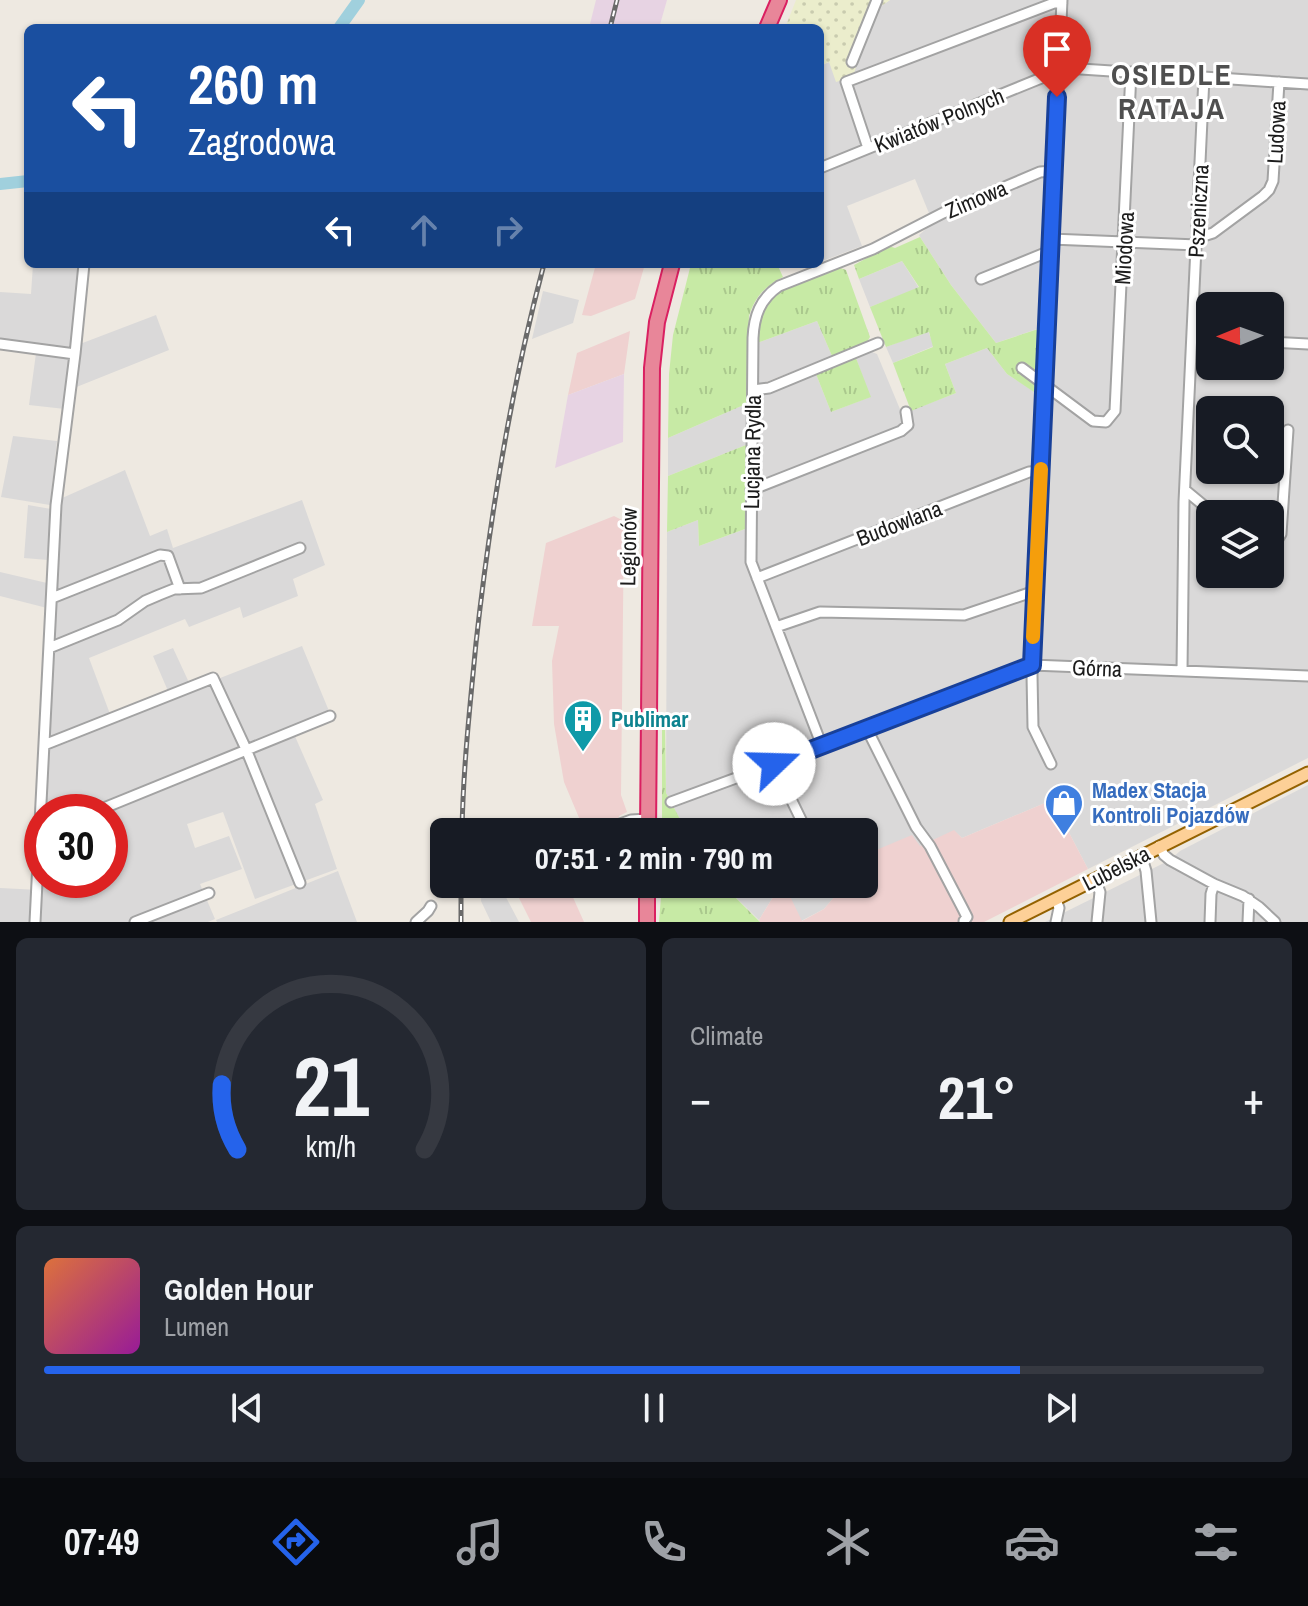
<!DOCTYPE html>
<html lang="en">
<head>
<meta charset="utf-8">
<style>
  :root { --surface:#171b24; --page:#242831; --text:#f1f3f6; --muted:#9ea1a6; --line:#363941; --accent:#2563eb }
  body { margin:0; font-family:"Archivo Narrow",sans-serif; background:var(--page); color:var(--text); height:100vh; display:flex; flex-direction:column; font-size:30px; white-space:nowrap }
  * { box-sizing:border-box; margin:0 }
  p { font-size:26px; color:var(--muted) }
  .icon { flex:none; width:44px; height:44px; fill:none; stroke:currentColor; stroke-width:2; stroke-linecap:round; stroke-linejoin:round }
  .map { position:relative; height:922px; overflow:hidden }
  .drawer { display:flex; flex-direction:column; gap:16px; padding:16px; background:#0d0f14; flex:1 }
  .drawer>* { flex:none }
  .top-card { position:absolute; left:24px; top:24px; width:800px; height:244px; border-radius:12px; box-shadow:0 2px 6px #0004; background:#1a4fa0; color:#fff; overflow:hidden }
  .needle { width:52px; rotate:269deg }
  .controls { position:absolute; left:1196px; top:292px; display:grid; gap:16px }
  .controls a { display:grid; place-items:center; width:88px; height:88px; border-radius:12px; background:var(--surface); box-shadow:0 2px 6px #0004; font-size:40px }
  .speed { position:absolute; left:24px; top:794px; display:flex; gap:16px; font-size:40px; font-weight:700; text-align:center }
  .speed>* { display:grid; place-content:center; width:104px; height:104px; border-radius:50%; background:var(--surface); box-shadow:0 2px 6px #0004; line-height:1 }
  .speed .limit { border:12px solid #d22; background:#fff; color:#111 }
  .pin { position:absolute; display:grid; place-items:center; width:68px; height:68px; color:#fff; margin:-82px -34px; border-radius:50% 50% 50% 0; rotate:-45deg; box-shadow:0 0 8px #0007 }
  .pin .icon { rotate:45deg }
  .me { position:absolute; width:88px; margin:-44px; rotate:69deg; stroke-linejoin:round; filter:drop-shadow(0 0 6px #0008) }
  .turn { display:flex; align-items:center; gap:28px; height:168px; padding:0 32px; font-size:36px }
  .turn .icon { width:104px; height:104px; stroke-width:2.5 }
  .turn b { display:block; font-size:56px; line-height:68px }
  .lanes { display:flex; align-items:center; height:76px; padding:0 32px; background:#0003; justify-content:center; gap:40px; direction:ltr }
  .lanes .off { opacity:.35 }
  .big { font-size:60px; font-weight:700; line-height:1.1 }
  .drawer .widget { flex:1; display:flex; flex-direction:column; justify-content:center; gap:12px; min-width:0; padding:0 28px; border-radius:12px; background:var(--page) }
  .drawer .dial { align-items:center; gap:0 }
  .dial svg { height:208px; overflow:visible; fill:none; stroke:var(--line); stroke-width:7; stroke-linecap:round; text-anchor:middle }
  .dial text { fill:var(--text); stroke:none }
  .song { display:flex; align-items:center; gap:24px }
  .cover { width:96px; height:96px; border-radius:12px; background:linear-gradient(135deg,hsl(20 70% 55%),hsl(300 70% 35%)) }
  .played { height:8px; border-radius:4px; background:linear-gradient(90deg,var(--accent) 80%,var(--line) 80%) }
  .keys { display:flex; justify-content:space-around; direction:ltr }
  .heat { display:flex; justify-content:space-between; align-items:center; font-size:44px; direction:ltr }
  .drawer .tiles { flex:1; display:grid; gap:16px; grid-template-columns:1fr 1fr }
  .widget:last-child { grid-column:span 2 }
  .trip { position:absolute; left:430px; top:818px; width:448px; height:80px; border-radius:12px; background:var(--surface); box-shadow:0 2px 6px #0004; font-weight:700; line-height:80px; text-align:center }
  .tabs { display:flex; height:128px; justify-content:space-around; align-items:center; background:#090b0e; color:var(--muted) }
  .tabs .icon { width:56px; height:56px }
  .tabs .active { color:var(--accent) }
  .tabs b { font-size:36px; color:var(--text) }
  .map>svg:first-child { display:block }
  .residential { fill:#dad9d9; fill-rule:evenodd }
  .commercial { fill:#efd1d0 }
  .industrial { fill:#e7d3e3 }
  .farmland { fill:url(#farmland-dots) }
  .grass { fill:url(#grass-tufts) }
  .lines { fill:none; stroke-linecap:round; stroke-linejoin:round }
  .river { stroke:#a0d0dd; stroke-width:12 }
  .minor-casing { stroke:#a3a3a3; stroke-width:13 }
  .major-casing { stroke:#946200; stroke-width:15 }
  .highway-casing { stroke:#da2061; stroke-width:18 }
  .minor { stroke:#fff; stroke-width:9 }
  .major { stroke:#fdd097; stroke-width:11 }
  .highway { stroke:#e88699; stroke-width:14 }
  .rail-casing { stroke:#6a6a6a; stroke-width:5 }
  .rail { stroke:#fff; stroke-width:2; stroke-dasharray:6; stroke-linecap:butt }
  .route-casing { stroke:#184099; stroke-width:20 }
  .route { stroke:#2563eb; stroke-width:14 }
  .slow { stroke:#f59e0b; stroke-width:14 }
  .labels { text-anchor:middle; stroke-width:6; stroke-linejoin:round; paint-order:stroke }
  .street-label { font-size:22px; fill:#1c1c1c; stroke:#fff }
  .culture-label { font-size:22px; font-weight:bold; fill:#0d838f; stroke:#fff; text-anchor:start }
  .shop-label { font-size:22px; font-weight:bold; fill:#366cbe; stroke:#fff; text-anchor:start }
  .district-label { font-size:30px; font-weight:bold; letter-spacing:2px; fill:#4f4f4f; stroke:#fff }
</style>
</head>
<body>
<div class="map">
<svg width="1308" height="922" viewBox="0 0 1308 922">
  <defs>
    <pattern id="farmland-dots" width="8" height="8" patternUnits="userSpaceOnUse" patternTransform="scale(2)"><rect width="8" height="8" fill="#ebedcc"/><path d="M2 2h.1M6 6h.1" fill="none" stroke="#c9cbaf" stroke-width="1.8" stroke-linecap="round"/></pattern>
    <pattern id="grass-tufts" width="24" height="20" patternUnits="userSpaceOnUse" patternTransform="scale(2)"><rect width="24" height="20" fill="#c7eaa5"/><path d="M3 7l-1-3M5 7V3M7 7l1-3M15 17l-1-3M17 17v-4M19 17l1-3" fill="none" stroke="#aac88d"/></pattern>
  </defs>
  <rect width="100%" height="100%" fill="#eee9e1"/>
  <path class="residential" d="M890,0H1308V758L1088,869L1052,800L962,838L954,831L920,846L870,853L879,870L864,877V832H687L666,793L667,532L698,520L699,546L756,525L757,401L761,396L816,374L831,412L870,397L856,358L872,352L877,354L902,414L956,393L945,364L987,348L1007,374L1037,393V329L996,343L951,285L920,237L919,235L933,223L915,179L847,206L862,246L820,262V66L862,47L877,9ZM1210,306H1270V366H1210ZM1210,410H1270V470H1210ZM1210,514H1270V574H1210Z
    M902,261L919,288L870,307L859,279Z
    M33,264H81L65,409L29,405L37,346L0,341V292L31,294Z
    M543,291L579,300L573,323L532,339Z
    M156,315L169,350L74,388L80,344Z
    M817,321L832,356L761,384L757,381V343Z
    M928,331L934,346L893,363L886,347Z
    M746,404V445L668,476V438Z
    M13,436L57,441L50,505L1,497Z
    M125,470L150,536L167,529L173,548L302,500L325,565L293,579L298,596L243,618L240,607L189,627L185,619L89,658L113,722L171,698L153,656L173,648L192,689L302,646L329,711L273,733L276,741L294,734L323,800L315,804L337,869L255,899L223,812L187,824L195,848L229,836L242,869L200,884L215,919L208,922H0V888L39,890L42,839V880H110V812H43L60,499Z
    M28,505L51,509L48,560L24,558Z
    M0,572L47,583V608L0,596Z
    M1308,785V922H1045L1170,860L1180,851Z
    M338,871L357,922H217L216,920Z
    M482,884H499L519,922H491L481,901Z
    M722,884H781L759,920Z
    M784,884H851L841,889L824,909L801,921Z"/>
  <path class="commercial" d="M596,264H645L635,299L591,316L582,315Z
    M630,331L624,374L568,395L577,353Z
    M614,516L624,521L621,795L627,812L619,816L618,820L612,824L585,832L564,782L554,724L552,661L559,626H532L546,543Z
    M1052,800L1088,869L984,922H760L759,920L781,884H784L802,921L824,909L841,889L851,884H864V877L878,870L869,853L912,835L920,846L954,830L962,838Z
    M516,884H567L584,922H531L514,888Z"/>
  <path class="industrial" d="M596,0H667L659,28H589Z
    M624,374L623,442L555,468L568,395Z"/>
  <path class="farmland" d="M796,0H890L877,9L862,47L853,77L836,82L829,62L820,66V28H785Z"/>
  <path class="grass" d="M920,237L951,285L996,343L1038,329L1037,394L1007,374L987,348L945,364L956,393L911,411L893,363L933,347L929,332L886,347L870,307L919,287L902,261L859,279L854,265L889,246L895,248Z
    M699,264H777L783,277C765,286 755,297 749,316L746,404L668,438L669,374L673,335L690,268Z
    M838,267L846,270L870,337L867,342L832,356L817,321L757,343C758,333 758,321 762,311C774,284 813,277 838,267Z
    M856,358L871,397L831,412L816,374Z
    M746,445L745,529L699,546L698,520L667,532L668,476Z
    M665,721L666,793L687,832H662V723Z
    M662,884H722L760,922H659Z"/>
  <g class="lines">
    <path class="river" d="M339,28L359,0
      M0,184L28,181"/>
    <defs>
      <path id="minor" d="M852,62L877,0
        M868,148L846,82L1054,3H1062
        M820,168L1066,68L1308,84
        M1197,238L1213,233L1263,196L1269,190L1273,181L1279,82
        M1051,239L1197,245
        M981,279L1050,251
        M1192,338L1210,339
        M1270,342L1308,344
        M0,344L75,354
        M1022,368L1093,421L1106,422L1115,411L1131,72
        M753,390L769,388L878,343
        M751,490L901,431L908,425L906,412
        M1185,490L1214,514
        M1270,541L1278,539L1281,534L1288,430
        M757,578L1029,472L1041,471
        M52,598L160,555L168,556L180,589
        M776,627L820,612L964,615L1035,591
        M49,648L118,620L145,601L159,595L174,589L201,588L300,548
        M1182,671L1184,502L1204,77
        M867,729L916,827L930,846L963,909L967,917L964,921
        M44,745L213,678L246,749L300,883
        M822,746L751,562L753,338C754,316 760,299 779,286L873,249L943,213L1040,172L1053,171
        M774,764L807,832
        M1051,764L1033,727L1032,675L1062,0
        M671,802L774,764L1032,665L1308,676
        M94,812L330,716
        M598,832L631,820L648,819
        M1159,846L1164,855L1170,860L1214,884L1243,896L1259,907L1275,922
        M1141,855L1146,871L1151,922
        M1095,879L1100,892L1097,922
        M833,884L834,886
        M1056,899L1059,908L1056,922
        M35,922L56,505L75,354L84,264
        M135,922L209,893
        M416,922L428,911L431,906
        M1210,922L1211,894L1214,884
        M1248,922L1249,899"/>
      <path id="major" d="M1010,922L1308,773"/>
      <path id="highway" d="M767,28L779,0
        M648,832L652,368L657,322L672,264
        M647,922V884"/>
    </defs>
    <use href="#minor" class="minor-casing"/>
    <use href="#major" class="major-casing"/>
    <use href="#highway" class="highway-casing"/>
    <use href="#minor" class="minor"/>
    <use href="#major" class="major"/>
    <use href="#highway" class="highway"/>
    <defs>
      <path id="rail" d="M610,28L617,0
        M462,832C463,769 470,706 476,643C490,516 511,388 544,264
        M461,922V884"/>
    </defs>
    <use href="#rail" class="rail-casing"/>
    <use href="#rail" class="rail"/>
  </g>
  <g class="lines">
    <defs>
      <path id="route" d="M774,764L1032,665L1057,97"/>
    </defs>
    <use href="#route" class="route-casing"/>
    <use href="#route" class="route"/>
    <path class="slow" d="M1033,637L1041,469"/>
  </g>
  <defs>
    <symbol id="building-pin" viewBox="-11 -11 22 30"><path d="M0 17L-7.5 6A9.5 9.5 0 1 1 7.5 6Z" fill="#0f9aa8" stroke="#fff"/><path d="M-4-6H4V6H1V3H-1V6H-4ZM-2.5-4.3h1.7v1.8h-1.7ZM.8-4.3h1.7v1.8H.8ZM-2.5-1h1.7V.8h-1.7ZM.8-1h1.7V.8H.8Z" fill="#fff"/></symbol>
    <symbol id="shop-pin" viewBox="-11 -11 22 30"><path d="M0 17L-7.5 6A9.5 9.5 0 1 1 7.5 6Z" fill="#3f7fe0" stroke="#fff"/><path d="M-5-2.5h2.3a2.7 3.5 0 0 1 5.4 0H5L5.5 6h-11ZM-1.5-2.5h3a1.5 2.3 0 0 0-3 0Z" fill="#fff"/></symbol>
  </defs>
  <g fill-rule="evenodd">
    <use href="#building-pin" x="561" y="697" width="44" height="60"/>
    <use href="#shop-pin" x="1042" y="781" width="44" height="60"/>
  </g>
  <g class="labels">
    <g class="street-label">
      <text transform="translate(939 120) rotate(-22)" y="8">Kwiatów Polnych</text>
      <text transform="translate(1276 132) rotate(-87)" y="8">Ludowa</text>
      <text transform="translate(976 199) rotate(-23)" y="8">Zimowa</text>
      <text transform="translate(1198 211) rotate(-87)" y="8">Pszeniczna</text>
      <text transform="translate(1124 248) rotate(-87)" y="8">Miodowa</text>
      <text transform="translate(752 452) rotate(-89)" y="8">Lucjana Rydla</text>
      <text transform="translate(899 523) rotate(-21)" y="8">Budowlana</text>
      <text transform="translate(628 547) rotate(-89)" y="8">Legionów</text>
      <text transform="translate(1097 668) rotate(2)" y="8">Górna</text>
      <text transform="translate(1116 868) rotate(-27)" y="8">Lubelska</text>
    </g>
    <g class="culture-label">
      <text x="611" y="727">Publimar</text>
    </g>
    <g class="shop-label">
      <text x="1092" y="798">Madex Stacja<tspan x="1092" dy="25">Kontroli Pojazdów</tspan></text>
    </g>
    <g class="district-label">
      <text x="1172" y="85">OSIEDLE<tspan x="1172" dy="34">RATAJA</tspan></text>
    </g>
  </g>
</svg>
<div class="controls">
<a><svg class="needle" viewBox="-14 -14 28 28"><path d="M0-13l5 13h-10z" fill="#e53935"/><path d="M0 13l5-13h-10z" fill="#9ea1a6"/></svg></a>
<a><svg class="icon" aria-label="search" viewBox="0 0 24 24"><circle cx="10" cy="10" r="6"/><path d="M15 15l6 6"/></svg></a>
<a><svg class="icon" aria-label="layers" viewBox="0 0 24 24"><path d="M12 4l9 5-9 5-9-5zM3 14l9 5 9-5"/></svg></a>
</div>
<div class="speed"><div class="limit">30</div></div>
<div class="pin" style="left:1057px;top:97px;background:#d93025"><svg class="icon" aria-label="arrive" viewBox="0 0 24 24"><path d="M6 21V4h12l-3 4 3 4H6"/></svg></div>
<svg class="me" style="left:774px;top:764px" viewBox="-20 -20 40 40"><circle r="19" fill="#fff"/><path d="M0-13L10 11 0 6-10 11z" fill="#2563eb"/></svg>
<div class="trip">07:51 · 2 min · 790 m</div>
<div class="top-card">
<div class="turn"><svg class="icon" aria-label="left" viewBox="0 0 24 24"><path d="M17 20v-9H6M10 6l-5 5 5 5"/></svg><div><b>260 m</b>Zagrodowa</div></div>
<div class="lanes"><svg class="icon" aria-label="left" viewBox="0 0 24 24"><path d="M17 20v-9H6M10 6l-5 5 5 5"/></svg><svg class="icon off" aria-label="ahead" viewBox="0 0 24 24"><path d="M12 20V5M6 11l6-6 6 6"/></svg><svg class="icon off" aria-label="right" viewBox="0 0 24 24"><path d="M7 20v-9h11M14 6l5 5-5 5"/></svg></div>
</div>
</div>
<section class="drawer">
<div class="tiles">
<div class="widget dial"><svg viewBox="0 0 100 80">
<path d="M14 69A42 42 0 1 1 86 69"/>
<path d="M14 69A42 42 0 0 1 8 44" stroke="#2563eb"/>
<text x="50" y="56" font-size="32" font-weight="700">21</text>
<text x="50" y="72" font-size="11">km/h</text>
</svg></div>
<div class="widget"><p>Climate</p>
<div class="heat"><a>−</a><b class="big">21°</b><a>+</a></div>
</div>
<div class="widget">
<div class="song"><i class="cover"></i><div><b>Golden Hour</b><p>Lumen</p></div></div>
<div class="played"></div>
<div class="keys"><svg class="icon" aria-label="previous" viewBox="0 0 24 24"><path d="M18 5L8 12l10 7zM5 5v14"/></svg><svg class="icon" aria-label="pause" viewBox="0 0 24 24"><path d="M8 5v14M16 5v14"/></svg><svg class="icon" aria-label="next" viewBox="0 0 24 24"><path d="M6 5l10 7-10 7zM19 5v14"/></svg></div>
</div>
</div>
</section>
<nav class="tabs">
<b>07:49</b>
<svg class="icon active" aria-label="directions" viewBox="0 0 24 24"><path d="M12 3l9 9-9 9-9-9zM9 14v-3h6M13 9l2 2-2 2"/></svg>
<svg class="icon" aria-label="music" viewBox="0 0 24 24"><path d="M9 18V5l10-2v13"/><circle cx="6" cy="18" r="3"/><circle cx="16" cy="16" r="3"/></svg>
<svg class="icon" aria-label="phone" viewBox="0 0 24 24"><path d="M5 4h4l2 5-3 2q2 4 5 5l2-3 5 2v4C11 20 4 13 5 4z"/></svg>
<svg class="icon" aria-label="climate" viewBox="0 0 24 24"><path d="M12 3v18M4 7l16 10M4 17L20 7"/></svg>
<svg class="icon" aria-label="car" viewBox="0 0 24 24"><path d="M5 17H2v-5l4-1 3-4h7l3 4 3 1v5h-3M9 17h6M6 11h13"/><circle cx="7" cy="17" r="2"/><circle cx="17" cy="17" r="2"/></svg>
<svg class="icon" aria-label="filters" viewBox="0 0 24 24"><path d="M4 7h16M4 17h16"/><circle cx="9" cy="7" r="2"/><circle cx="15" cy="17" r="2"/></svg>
</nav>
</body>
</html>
